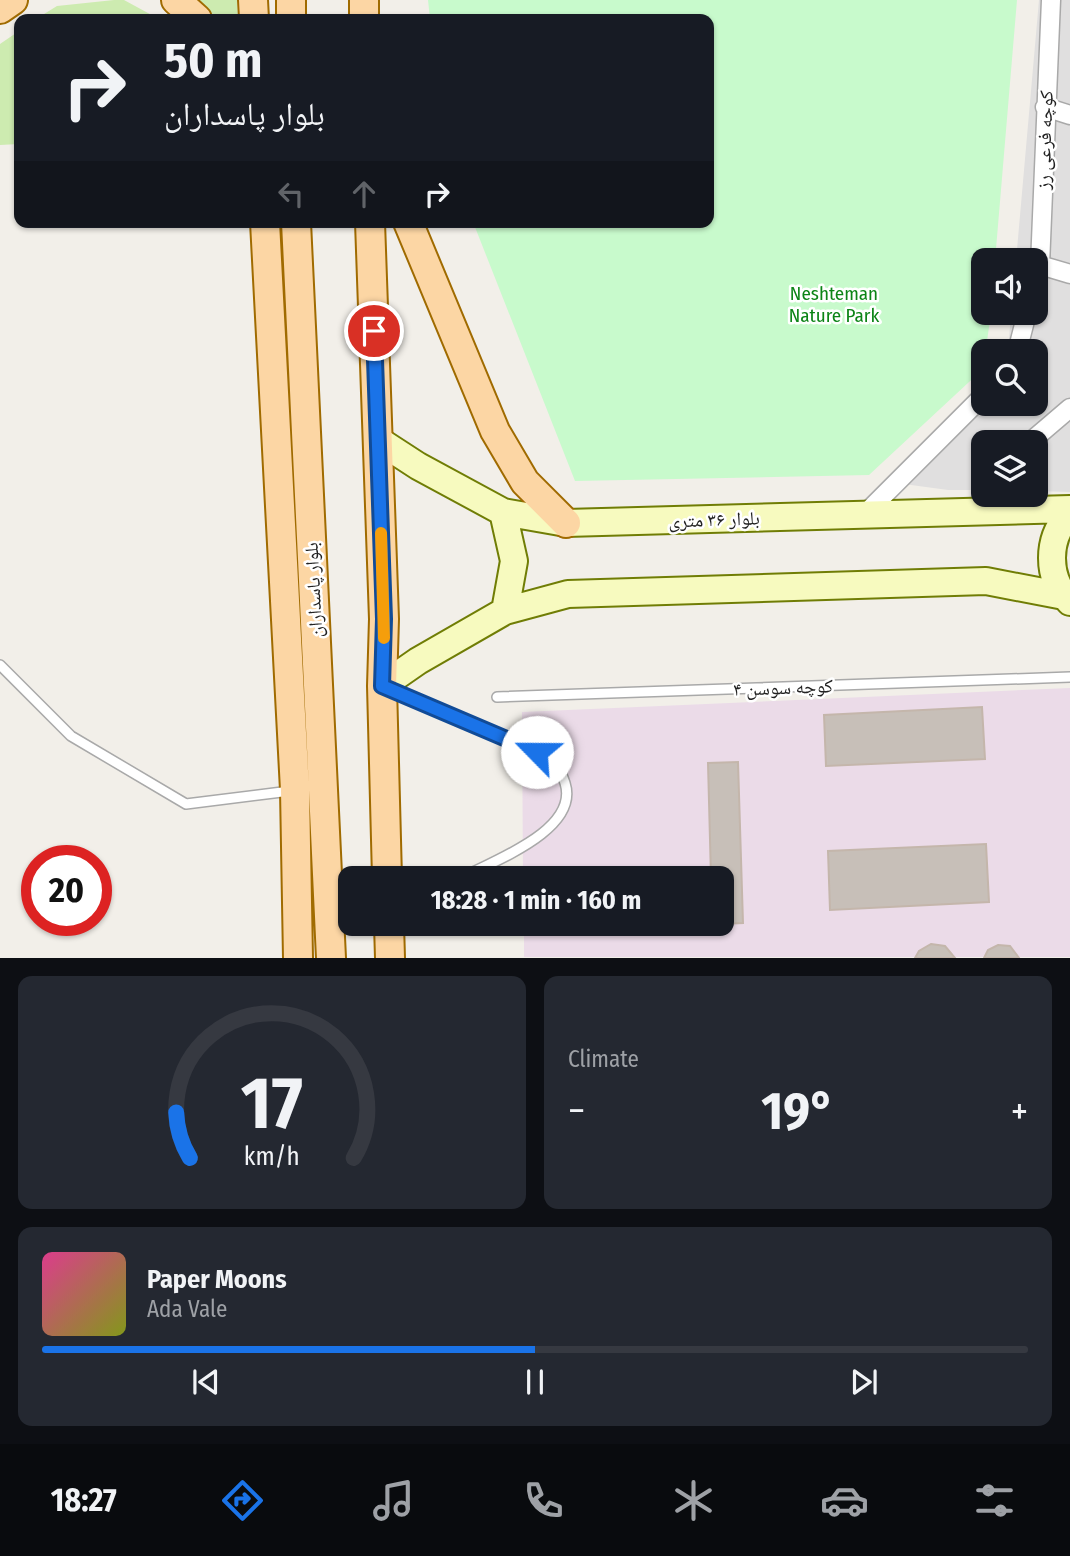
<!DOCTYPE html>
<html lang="en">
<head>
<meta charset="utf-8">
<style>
  :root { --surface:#171b24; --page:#242831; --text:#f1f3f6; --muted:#9ea1a6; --line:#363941; --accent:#1a73e8 }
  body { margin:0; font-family:"Fira Sans Condensed","Noto Naskh Arabic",sans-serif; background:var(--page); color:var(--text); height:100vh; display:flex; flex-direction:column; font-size:26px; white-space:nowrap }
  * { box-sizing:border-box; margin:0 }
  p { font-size:23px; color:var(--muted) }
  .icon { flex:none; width:38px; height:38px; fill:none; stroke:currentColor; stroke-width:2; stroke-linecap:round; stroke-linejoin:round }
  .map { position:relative; height:958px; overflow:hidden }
  .panel { display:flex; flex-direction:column; gap:18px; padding:18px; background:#0d0f14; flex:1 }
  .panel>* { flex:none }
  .top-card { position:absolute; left:14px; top:14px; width:700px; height:214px; border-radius:14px; box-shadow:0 2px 5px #0004; background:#171b24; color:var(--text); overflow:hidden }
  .tools { position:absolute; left:971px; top:248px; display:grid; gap:14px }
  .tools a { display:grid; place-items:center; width:77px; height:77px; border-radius:14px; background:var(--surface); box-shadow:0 2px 5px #0004; font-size:35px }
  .speed { position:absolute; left:21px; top:845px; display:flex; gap:14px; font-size:35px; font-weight:700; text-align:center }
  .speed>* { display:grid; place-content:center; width:91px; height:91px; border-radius:50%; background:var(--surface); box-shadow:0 2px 5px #0004; line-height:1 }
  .speed .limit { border:10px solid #d22; background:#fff; color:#111 }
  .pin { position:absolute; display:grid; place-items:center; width:60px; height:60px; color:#fff; margin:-30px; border:4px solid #fff; border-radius:50%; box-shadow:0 2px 7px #0007 }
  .me { position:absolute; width:77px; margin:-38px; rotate:293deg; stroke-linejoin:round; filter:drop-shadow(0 0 5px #0008) }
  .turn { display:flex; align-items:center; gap:24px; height:147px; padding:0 35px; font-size:32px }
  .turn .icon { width:91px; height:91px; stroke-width:2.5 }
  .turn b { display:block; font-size:49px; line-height:60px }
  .lanes { display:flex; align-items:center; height:66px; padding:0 35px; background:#0003; justify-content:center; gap:35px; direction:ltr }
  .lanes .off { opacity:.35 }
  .big { font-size:52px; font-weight:700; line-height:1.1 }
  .panel .widget { flex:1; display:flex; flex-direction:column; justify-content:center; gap:10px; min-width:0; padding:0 24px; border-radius:14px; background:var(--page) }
  .panel .dial { align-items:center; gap:0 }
  .dial svg { height:182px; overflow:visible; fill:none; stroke:var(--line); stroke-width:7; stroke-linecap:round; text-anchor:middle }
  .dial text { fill:var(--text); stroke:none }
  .song { display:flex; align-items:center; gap:21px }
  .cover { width:84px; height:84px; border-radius:10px; background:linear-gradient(135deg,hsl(330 70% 55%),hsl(70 70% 35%)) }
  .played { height:7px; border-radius:4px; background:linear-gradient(90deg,var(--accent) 50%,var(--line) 50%) }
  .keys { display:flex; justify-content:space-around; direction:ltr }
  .heat { display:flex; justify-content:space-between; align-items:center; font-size:38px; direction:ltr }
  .panel .tiles { flex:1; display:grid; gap:18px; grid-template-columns:1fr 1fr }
  .widget:last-child { grid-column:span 2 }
  .trip { position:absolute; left:338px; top:866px; width:396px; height:70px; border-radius:14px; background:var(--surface); box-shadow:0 2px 5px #0004; font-weight:700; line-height:70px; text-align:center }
  .dock { display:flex; height:112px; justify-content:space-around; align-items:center; background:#090b0e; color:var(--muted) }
  .dock .icon { width:49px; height:49px }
  .dock .current { color:var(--accent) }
  .dock b { font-size:32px; color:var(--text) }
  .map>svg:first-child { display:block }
  .residential { fill:#e0dfdf }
  .industrial { fill:#ebdbe8 }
  .grass { fill:#cdebb0 }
  .park { fill:#c8facc }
  .building { fill:#c7bfb8; stroke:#c4b6ab; stroke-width:2 }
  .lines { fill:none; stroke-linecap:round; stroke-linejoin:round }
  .lane-casing { stroke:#a9a9a9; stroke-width:12 }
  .street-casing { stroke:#a9a9a9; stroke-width:21 }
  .secondary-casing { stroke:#707d05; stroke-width:30 }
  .primary-casing { stroke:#a06b00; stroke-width:32 }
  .lane { stroke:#fff; stroke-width:9 }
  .street { stroke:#fff; stroke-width:18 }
  .secondary { stroke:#f7fabf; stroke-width:26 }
  .primary { stroke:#fcd6a4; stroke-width:28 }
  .route-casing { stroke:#114b97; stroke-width:18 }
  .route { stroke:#1a73e8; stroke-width:12 }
  .slow { stroke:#f59e0b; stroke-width:12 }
  .labels { text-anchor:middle; stroke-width:5; stroke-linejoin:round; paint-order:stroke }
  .street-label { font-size:19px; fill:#222; stroke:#fff }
  .park-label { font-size:19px; fill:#0c8416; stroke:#fff }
</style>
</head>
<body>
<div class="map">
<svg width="1070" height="958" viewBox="0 0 1070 958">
  <rect width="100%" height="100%" fill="#f2efe9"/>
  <path class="residential" d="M1039,0H1070V492L1036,491V443H984L983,490H948L889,482L983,381L984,404H1036V352H1008L1011,313H1036V261H1016Z"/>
  <path class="industrial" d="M1070,688V957H524V924H721V878H523L522,712Z"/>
  <path class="grass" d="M114,0H124L159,19H36L57,6Z
    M189,0H237L238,19H209Z
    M19,31V144L0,145V44Z"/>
  <path class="park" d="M428,0H1017L995,261H984V313H991L983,369L869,475L575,481L473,222H709V19H430Z"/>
  <path class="building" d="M982,707L985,759L826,766L824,715Z
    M738,762L743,923L721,924V878H711L708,763Z
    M986,844L989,902L830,910L828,851Z
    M931,944L945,946L955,958H915L919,951Z
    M998,945L1010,946L1019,958H984L988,950Z"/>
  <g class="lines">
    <defs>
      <path id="lane" d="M0,665L71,736L186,804L290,791
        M385,687L537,752C551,760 560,767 565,783C580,830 493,861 461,878
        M497,697L1070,677"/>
      <path id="street" d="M1045,107L1070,115
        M1040,265L1070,274
        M1036,279L1040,265L1051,0
        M1017,352L1027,313
        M1029,443L1070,408
        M864,515L984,395"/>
      <path id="secondary" d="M378,440L418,466L503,512L566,523L1070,509
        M503,512L514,561L505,611
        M1070,514C1046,538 1046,578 1070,602
        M382,686L418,661L505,611L568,594L986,581L1064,596"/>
      <path id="primary" d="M176,0L197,19
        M253,0L254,19
        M291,0V19
        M364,0V19
        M0,9L13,0
        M265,222L295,790L298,958
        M296,222L331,958
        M370,222L384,619L382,686L387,878
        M408,222L495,431L525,482L566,523
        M389,924L390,958"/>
    </defs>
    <use href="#lane" class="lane-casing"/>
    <use href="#street" class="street-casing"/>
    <use href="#secondary" class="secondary-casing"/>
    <use href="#primary" class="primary-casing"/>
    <use href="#lane" class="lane"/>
    <use href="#street" class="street"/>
    <use href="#secondary" class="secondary"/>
    <use href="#primary" class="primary"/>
  </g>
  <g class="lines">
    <defs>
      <path id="route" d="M374,331L384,619L382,686L537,752"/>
    </defs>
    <use href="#route" class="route-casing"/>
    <use href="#route" class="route"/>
    <path class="slow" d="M381,533L384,638"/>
  </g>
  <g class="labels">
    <g class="street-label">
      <text transform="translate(1044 140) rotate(-88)" y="7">کوچه فرعی رز</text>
      <text transform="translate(714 519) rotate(-2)" y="7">بلوار ۳۶ متری</text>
      <text transform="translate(313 590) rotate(-93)" y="7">بلوار پاسداران</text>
      <text transform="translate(783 687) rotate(-2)" y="7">کوچه سوسن ۴</text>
    </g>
    <g class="park-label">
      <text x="834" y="300">Neshteman<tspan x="834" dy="22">Nature Park</tspan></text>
    </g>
  </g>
</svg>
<div class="tools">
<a><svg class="icon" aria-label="sound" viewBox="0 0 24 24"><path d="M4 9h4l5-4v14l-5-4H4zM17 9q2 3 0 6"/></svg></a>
<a><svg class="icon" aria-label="search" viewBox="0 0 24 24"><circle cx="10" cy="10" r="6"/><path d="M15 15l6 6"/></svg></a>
<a><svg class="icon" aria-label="layers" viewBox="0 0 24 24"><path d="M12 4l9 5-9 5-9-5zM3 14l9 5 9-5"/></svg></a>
</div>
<div class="speed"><div class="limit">20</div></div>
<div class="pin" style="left:374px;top:331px;background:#d93025"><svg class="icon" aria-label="arrive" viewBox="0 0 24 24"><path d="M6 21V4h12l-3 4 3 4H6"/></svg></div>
<svg class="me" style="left:537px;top:752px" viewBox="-20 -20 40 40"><circle r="19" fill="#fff"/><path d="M0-13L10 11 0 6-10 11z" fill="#1a73e8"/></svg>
<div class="trip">18:28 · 1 min · 160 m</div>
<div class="top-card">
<div class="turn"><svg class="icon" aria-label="right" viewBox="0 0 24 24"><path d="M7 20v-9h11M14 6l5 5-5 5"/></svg><div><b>50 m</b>بلوار پاسداران</div></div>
<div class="lanes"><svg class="icon off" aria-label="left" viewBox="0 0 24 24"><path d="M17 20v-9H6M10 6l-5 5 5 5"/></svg><svg class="icon off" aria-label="ahead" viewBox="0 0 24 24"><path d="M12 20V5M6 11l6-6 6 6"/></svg><svg class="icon" aria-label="right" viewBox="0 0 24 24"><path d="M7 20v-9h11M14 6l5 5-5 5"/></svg></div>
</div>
</div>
<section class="panel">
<div class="tiles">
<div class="widget dial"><svg viewBox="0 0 100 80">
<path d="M14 69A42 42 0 1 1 86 69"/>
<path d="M14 69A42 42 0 0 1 8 49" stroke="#1a73e8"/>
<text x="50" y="56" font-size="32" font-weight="700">17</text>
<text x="50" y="72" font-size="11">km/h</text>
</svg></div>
<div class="widget"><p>Climate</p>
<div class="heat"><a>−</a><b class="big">19°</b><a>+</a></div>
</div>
<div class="widget">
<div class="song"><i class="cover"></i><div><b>Paper Moons</b><p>Ada Vale</p></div></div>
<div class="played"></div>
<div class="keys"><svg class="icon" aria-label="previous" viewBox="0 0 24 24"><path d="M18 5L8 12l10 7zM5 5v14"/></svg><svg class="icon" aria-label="pause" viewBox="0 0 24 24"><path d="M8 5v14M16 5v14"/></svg><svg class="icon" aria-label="next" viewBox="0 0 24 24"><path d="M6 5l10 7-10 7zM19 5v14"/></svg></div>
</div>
</div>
</section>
<nav class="dock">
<b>18:27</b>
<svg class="icon current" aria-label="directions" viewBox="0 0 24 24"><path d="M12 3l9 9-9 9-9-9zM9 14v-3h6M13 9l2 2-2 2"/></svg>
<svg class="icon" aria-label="music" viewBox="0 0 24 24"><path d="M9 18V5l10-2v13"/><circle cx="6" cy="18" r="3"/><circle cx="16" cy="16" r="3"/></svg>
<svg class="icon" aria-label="phone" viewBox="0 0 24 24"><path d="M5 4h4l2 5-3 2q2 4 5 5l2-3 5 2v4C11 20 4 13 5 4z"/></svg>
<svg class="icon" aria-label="climate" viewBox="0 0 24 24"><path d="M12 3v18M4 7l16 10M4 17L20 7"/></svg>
<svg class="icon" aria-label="car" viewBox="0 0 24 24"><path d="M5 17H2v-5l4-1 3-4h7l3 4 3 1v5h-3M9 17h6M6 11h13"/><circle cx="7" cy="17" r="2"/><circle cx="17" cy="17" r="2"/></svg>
<svg class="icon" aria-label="filters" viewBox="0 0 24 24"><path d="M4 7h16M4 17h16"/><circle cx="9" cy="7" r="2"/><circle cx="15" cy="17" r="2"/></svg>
</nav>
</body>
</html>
